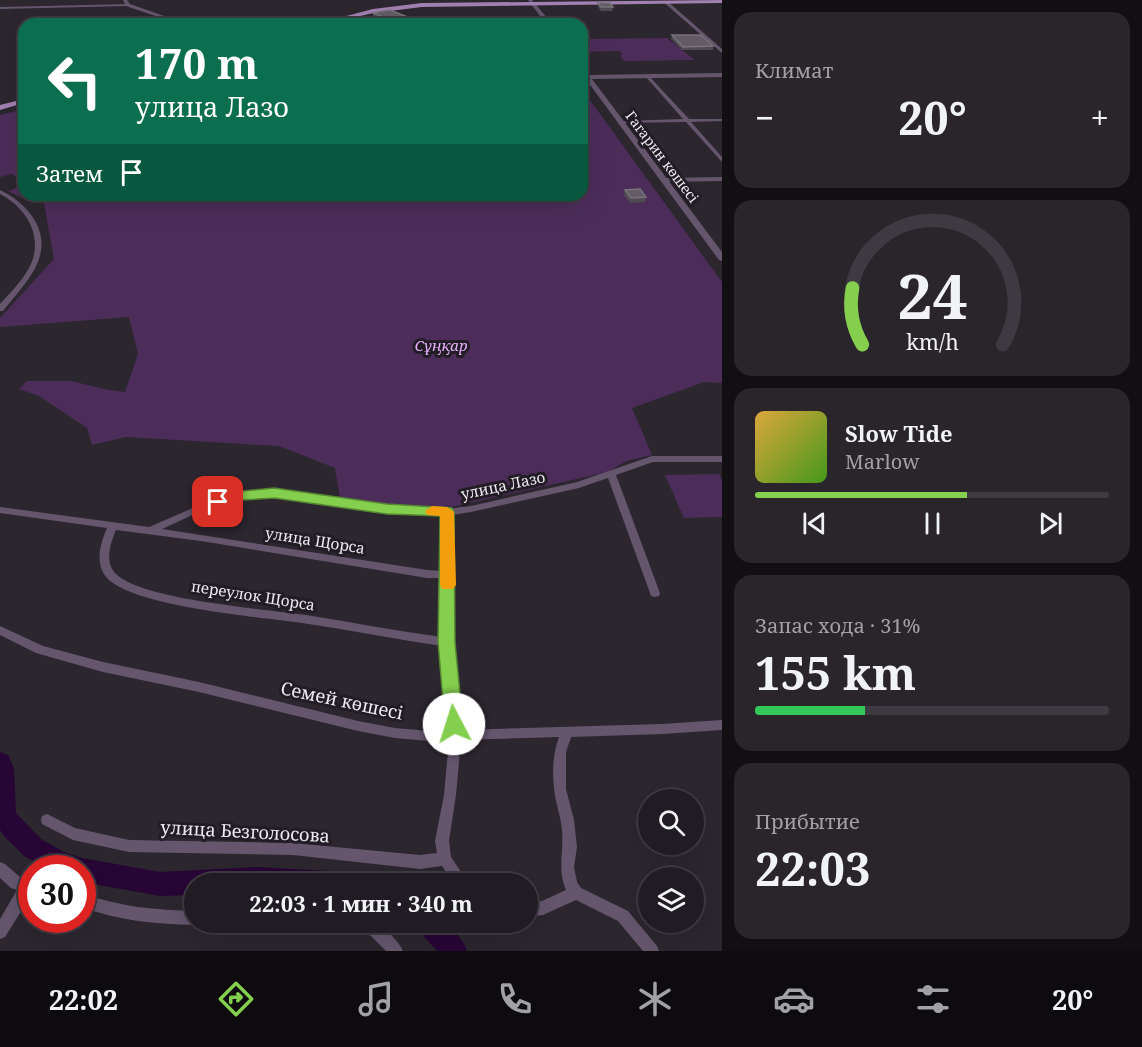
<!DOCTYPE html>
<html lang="ru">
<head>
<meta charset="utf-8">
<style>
  :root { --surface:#211c23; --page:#29252b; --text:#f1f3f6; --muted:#a2a1a6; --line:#3e3a41; --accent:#84cf4d }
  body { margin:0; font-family:"Noto Serif",serif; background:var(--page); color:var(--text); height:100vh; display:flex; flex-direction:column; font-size:22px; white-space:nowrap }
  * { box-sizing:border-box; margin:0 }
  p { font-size:20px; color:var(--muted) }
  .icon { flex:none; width:33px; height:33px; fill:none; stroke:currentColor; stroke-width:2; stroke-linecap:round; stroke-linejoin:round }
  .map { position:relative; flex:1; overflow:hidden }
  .details { display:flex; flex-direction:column; gap:12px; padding:12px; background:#120f13; width:420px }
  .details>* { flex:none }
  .hud { position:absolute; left:18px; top:18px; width:570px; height:183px; border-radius:18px; box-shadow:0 6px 24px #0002,0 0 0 2px var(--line); background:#0b6e4f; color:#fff; overflow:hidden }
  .buttons { position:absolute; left:638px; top:789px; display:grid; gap:12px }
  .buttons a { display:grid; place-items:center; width:66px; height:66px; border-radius:50%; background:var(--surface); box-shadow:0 6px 24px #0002,0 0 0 2px var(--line); font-size:30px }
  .speed { position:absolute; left:18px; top:855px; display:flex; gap:12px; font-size:30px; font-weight:700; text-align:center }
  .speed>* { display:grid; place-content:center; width:78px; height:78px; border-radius:50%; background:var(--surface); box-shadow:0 6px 24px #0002,0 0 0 2px var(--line); line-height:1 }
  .speed .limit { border:9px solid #d22; background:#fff; color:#111 }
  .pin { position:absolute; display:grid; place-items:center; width:51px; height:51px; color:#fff; margin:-26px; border-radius:12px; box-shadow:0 3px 9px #0006 }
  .me { position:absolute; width:66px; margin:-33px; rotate:355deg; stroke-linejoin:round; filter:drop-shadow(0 0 4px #0008) }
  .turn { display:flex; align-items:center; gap:21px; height:126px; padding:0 18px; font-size:27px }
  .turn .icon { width:78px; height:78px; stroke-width:2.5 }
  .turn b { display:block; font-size:42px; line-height:51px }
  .then { display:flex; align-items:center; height:57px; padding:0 18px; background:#0003; gap:12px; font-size:22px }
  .big { font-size:45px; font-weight:700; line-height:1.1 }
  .details .widget { flex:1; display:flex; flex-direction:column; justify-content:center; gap:9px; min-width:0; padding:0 21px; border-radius:18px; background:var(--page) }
  .details .dial { align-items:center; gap:0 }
  .dial svg { height:156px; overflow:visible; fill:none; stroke:var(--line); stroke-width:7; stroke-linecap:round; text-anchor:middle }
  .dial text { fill:var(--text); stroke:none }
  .song { display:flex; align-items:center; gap:18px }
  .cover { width:72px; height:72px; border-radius:9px; background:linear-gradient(135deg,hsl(40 70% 55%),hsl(100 70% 35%)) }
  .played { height:6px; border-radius:3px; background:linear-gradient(90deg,var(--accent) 60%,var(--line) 60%) }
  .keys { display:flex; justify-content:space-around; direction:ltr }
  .heat { display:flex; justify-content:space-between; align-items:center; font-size:33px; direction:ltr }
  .charge { height:9px; border-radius:4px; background:linear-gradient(90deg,#34c759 31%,var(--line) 0) }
  .trip { position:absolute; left:184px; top:873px; width:354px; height:60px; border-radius:30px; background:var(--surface); box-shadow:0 6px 24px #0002,0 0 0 2px var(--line); font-weight:700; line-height:60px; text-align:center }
  .tabs { display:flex; height:96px; justify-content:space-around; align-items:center; background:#0d0b0e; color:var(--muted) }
  .tabs .icon { width:42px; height:42px }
  .tabs .on { color:var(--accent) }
  .tabs b { font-size:27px; color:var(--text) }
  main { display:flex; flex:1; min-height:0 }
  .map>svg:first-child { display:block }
  .green { fill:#4c2d5a }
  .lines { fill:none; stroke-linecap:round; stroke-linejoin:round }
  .river { fill:#270535; fill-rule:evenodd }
  .pedestrian { stroke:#65566d; stroke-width:3 }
  .minor { fill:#65566d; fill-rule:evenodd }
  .tertiary { fill:#65566d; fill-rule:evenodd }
  .primary { fill:#a181b1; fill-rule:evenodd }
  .wall { fill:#514a54 }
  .shaded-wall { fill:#3b343e }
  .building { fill:#625b65; stroke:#78727a; stroke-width:1.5 }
  .route { fill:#84cf4d; stroke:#568732; stroke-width:1.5 }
  .slow { fill:#f59e0b }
  .labels { text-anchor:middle; stroke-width:6; stroke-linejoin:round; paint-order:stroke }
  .far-street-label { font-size:14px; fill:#eeeaf0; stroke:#221c25 }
  .park-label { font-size:15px; font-style:italic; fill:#e5b0fe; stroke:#221c25 }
  .street-label { font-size:15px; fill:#eeeaf0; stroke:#221c25 }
  .near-street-label { font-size:18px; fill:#eeeaf0; stroke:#221c25 }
</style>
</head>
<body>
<main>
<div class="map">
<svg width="722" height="951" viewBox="0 0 722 951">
  <rect width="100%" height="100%" fill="#2c262f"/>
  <path class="green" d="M667,38L695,60L624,61L620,56L622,54L620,51L582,52V39Z
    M582,96H587L722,282V383L704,382L632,408L652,455L626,461L608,472L451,507L386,506L340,498L335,468L279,446L126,437L92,445L87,428L39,396L19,389L27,381H71L109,390L125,392L138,354L129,317L0,327V318L54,259L44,203L28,201L8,191L24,186V195H582Z
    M24,109V183L12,174L0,177V115Z
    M719,474L722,480V517L684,518L665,475Z"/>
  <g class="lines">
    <path class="river" d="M0,752L8,755L14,768L16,813L41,839L64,852L82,858L160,872L258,867L346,872L355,875L358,884H195V895L160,896L82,882V868H46L24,856L5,837L0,830Z
      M415,922H448L463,942L467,951H437L419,931Z"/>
    <path class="pedestrian" d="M667,3L722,51"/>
    <path class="minor" d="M129,4L128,6L0,9V7Z
      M648,75L689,119H722V121L691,122L722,157V162L686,122L619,123V121H621L683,119L646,77Z
      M722,177V181L665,182L662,180L665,178Z
      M0,190C13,196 24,205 32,216C58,254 25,283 3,311H0V304C10,293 22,281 29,268C45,238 27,208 0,194Z
      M652,456H722V462H653L616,475L660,593L659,596L655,597L651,596L650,593L608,478L579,488L471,512L452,515V642L461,730L662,724L722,720V730L662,734L571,737L566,752V789L574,820L577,847L574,867L577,882L581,888L628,911L657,946L659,951H643L618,921L576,900L543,915L528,917V903L542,901L566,890C557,869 564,852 562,830C561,816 555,802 554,788C552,771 553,753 559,737L461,740L456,795L449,841L451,857L469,884H454L442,866L420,869L293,855L129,852L73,840L42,824L41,820L42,816L47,814L75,828L129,840L293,843L420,855L437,853L435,841L444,795L449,741H429L395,738L358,731L199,692L103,672L36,653L0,635V626L43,646L103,662L199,682L358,721L395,728L429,731L449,730L442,646C395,639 349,630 302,623C260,617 137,607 108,579C94,565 100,544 107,528L0,513V507L149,527L193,508L243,493L274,490L387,506L447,509L471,506L577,482ZM274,496L387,512L442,515V571L427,570L162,529L199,512L243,499ZM116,530L201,541L427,578H442V637C396,631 351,622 306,615C266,609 140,600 115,573C104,561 111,542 116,530Z
      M0,862L5,864L20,877L32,880V894L5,937L0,939V919L17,890L11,888L0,878Z
      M82,893C119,907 156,910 195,911V922H200L195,925C156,924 119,921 82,907Z
      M351,922C359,922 369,921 376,923C384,926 400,943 403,951H386L371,936L353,927Z"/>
    <path class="tertiary" d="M123,0H127L130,4L187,24H179L126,6Z
      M528,0H532L552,24H546Z
      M582,68L589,75L722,73V77L592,79L722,252V261L719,260L585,78L582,74Z"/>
    <path class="primary" d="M722,0V3L422,7L373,13L327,24H316L373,9L422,3Z
      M24,99V103L0,110V105Z"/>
  </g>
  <path class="wall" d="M598,3L613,7L612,11H601L598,7Z
    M373,13L415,24H386L373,19Z
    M672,35L713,46V50H682L671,39Z
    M625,190L646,197L645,202L630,203L624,195Z"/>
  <path class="shaded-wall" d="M415,20V24H398V23Z"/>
  <path class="building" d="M598,3H610L613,7H601Z
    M390,10L415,20L398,23L373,13Z
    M672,35H701L713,46L683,47Z
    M640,189L646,197L631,198L625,190Z"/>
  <path class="route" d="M274,488L387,504L452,508L454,512L455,642L463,724L460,730L454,732L447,730L445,724L438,642L440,516L387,514L274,498L243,500L218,507L211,502L213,498L243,491Z"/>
  <path class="slow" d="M432,506L447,507L454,512L456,585L453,589H442L440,585V516L427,515L425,511Z"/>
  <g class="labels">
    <g class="far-street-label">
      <text transform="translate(662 157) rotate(53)" y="5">Гагарин көшесі</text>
    </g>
    <g class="park-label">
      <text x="441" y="351">Сұңқар</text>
    </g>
    <g class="street-label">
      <text transform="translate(503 486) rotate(-12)" y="5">улица Лазо</text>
      <text transform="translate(315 541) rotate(9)" y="5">улица Щорса</text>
      <text transform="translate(253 596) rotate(9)" y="5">переулок Щорса</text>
    </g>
    <g class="near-street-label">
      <text transform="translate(342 701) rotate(12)" y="6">Семей көшесі</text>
      <text transform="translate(245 832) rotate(3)" y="6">улица Безголосова</text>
    </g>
  </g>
</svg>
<div class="buttons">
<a><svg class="icon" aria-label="search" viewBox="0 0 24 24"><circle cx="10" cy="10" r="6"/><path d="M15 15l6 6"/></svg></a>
<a><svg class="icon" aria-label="layers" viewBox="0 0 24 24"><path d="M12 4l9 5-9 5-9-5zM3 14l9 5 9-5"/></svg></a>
</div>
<div class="speed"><div class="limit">30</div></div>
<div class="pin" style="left:218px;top:502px;background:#d93025"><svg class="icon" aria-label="arrive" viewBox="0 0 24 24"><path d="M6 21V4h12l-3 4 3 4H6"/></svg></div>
<svg class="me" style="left:454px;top:724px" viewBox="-20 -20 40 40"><circle r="19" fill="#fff"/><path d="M0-13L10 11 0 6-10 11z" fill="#84cf4d"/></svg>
<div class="trip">22:03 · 1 мин · 340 m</div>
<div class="hud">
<div class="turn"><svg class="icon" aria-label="left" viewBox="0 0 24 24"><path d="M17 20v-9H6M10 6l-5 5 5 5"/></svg><div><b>170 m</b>улица Лазо</div></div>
<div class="then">Затем<svg class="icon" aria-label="arrive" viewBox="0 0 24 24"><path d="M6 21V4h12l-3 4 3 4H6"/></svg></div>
</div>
</div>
<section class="details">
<div class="widget"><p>Климат</p>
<div class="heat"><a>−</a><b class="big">20°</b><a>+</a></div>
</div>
<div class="widget dial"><svg viewBox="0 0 100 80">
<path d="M14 69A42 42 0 1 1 86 69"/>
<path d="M14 69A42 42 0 0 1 9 40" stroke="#84cf4d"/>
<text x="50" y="56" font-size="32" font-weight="700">24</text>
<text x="50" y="72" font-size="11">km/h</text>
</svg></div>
<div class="widget">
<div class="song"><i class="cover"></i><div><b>Slow Tide</b><p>Marlow</p></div></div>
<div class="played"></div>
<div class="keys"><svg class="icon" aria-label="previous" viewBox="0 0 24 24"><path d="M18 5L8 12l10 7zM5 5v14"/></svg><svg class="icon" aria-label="pause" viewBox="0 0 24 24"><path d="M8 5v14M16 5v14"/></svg><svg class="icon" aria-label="next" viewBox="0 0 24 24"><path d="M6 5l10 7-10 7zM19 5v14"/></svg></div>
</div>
<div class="widget"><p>Запас хода · 31%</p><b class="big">155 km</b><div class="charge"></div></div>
<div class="widget"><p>Прибытие</p><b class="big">22:03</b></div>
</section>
</main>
<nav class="tabs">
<b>22:02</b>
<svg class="icon on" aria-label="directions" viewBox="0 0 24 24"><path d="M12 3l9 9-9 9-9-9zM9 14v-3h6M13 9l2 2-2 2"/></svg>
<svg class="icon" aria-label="music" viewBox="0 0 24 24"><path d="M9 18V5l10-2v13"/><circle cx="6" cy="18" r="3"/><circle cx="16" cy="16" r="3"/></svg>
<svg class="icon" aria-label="phone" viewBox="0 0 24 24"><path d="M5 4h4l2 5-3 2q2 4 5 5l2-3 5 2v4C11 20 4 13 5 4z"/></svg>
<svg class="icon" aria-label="climate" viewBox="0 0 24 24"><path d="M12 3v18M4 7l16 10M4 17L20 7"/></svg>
<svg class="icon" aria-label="car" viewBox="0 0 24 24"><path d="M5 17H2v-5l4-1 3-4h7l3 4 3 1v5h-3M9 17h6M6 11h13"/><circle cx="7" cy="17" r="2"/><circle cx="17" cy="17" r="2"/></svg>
<svg class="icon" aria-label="filters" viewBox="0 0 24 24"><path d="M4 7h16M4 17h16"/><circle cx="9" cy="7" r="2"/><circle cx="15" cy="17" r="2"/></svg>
<b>20°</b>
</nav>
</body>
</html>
